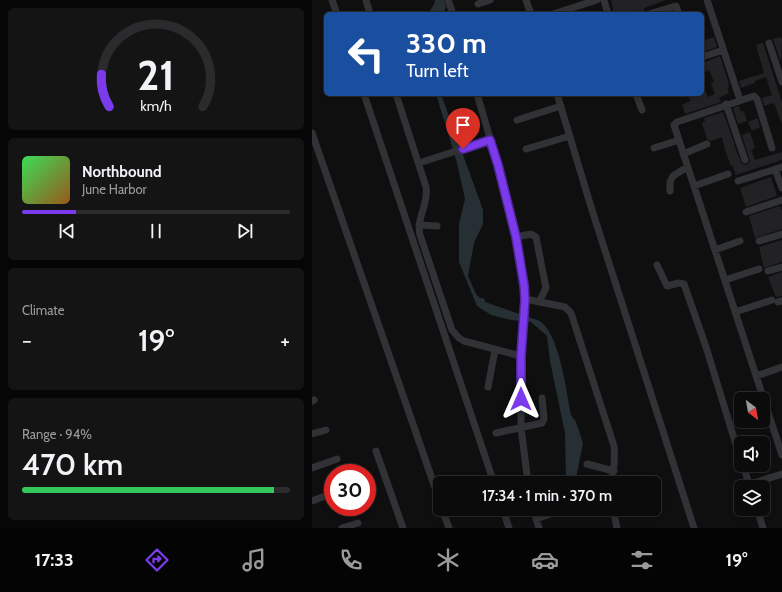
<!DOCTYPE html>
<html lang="en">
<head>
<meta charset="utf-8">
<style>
  :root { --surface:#0b0b0c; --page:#141415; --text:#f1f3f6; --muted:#9a9b9d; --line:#2b2b2d; --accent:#7c3aed }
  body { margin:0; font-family:Cabin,sans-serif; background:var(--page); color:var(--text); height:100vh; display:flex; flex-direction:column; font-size:15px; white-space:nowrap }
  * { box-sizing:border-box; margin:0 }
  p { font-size:13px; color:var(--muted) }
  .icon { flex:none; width:22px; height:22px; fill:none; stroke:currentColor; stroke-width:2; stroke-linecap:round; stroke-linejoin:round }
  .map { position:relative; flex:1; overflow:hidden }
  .sheet { display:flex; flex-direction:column; gap:8px; padding:8px; background:#060607; width:312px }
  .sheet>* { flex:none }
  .banner { position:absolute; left:12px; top:12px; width:380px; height:84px; border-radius:6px; box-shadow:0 2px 6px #0003,0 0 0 1px var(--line); background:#1a4fa0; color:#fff; overflow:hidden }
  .needle { width:26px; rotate:149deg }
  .buttons { position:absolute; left:422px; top:392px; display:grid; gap:8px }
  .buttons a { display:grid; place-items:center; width:36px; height:36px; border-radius:6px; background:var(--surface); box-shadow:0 2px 6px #0003,0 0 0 1px var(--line); font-size:20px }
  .speed { position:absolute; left:12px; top:464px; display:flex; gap:8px; font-size:20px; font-weight:700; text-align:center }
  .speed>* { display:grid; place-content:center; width:52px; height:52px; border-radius:50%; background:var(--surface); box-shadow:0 2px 6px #0003,0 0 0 1px var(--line); line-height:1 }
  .speed .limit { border:6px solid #d22; background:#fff; color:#111 }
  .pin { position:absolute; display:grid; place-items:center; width:34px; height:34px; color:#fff; margin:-41px -17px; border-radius:50% 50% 50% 0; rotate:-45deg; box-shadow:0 0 4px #0007 }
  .pin .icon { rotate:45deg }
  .me { position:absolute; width:44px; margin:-22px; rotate:0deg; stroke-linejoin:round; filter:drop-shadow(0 0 3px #0008) }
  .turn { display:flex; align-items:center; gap:14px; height:84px; padding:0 16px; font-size:18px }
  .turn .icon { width:52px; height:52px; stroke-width:2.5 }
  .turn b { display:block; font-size:28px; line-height:34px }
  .big { font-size:30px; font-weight:600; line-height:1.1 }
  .sheet .widget { flex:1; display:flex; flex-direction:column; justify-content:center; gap:6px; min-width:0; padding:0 14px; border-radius:6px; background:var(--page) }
  .sheet .dial { align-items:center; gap:0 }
  .dial svg { height:104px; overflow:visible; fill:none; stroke:var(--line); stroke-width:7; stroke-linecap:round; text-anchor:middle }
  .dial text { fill:var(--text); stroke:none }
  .song { display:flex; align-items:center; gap:12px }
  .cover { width:48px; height:48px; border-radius:6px; background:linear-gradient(135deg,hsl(130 70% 55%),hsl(30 70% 35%)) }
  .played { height:4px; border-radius:2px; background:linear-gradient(90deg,var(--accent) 20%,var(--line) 20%) }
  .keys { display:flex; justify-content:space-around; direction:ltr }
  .heat { display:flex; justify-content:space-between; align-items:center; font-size:22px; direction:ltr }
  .charge { height:6px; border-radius:3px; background:linear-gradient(90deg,#34c759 94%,var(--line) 0) }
  .trip { position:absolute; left:121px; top:476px; width:228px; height:40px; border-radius:6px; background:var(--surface); box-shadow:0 2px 6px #0003,0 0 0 1px var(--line); font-weight:600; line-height:40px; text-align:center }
  .tab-bar { display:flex; height:64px; justify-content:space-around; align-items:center; background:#040405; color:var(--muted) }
  .tab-bar .icon { width:28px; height:28px }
  .tab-bar .current { color:var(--accent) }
  .tab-bar b { font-size:18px; color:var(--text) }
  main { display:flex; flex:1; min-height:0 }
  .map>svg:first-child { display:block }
  .water { fill:#262f33 }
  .building { fill:#222224 }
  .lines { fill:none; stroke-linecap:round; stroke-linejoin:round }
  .minor { stroke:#303235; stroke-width:7 }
  .route-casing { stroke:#51269a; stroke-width:10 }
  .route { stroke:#7c3aed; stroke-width:7 }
</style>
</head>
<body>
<main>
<section class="sheet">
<div class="widget dial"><svg viewBox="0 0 100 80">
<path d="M14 69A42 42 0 1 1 86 69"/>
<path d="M14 69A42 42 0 0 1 8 44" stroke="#7c3aed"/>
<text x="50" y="56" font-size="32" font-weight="700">21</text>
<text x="50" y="72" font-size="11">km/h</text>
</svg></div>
<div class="widget">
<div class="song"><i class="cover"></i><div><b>Northbound</b><p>June Harbor</p></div></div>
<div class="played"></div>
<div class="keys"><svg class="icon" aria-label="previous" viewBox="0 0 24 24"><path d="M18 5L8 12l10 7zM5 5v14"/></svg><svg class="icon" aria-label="pause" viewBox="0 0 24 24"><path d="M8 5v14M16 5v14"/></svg><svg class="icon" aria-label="next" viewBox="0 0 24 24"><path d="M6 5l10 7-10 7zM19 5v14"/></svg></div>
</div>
<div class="widget"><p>Climate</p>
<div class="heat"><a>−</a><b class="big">19°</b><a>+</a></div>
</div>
<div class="widget"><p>Range · 94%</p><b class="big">470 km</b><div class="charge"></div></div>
</section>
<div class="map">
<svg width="470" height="528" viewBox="0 0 470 528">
  <rect width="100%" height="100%" fill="#0f0f10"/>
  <path class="water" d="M123,0H132L134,7L131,14H116L122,4Z
    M124,94H129L171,210V224L162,243L156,276L164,294L168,298H171L173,300V302L228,321C248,336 254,390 259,415L264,422L271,443L263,483H254L253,433L238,361L235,336L219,322L199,320L179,315L165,306L147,262V224L153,199L145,163Z"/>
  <path class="building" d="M299,0H354L332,8L333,12L327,14L326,10L318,14H302Z
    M402,37L405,47L390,52V41Z
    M469,37L470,40L469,62L461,39Z
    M451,43L470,102V124L462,103L452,106L450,98L460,95L454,77L443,81V83L429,88L427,81L452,73L444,45Z
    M408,56L417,84L416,85L417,88H415L417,93L407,98L409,102L373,114L370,105L378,101L376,94H390V84L396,97L403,94L399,83L402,82L397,70L394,72L391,63Z
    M427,106L429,112L432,111L435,121L426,124L421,108Z
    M411,112L423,145H422L430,164L435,165L438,161L430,135L438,132L443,148L439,150L443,160L470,152V160L424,175L420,165L419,166L413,150L410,137L399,141L395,139L390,123L393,121L392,118Z
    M446,118L448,127L440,131L436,122Z
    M459,177L465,196L434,207L428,188Z
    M468,206L470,211V229L443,238L437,216Z
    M470,240V262L452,268L447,247Z
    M470,272V296L464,297L456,277Z"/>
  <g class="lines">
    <path class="minor" d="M20,0L25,14
      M54,0L58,14
      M136,0L141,14
      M214,0L219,14
      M292,0L296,14
      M395,0L428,100
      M166,4L178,0
      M241,14L285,0
      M337,14L364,6L367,14
      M457,43L470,82
      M390,57L411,50
      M52,94L182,483
      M84,94L114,187C117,204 104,218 108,235L140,330L147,338L152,341L209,356
      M165,94L186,165L204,237L208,260L213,299L209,356V427L216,483
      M245,94L280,210L382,528
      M324,94L330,110
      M414,104L433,160
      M205,120L249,106
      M0,133L128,502
      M342,148L367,140
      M460,148L445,99L442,96L365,122L362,125L470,455
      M214,149L258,136
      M371,154L395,144
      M107,163L178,140
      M463,169L470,188
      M426,181L470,167
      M382,186L416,174
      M358,191V182L361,176L375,167
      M434,212L470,200
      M107,225L125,226
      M204,237L219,234L224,237L234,288L227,302
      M447,241L470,234
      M403,250L428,241
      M345,265L355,286L367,283L372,284L394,347L429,461
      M456,271L470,267
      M413,280L447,269
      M213,299L253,307L259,313L302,446C303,459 303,470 298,483
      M466,302L470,301
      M423,312L460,300
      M444,376L470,367
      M176,387L183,350
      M0,401L2,400
      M184,433L230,423L232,419L230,398
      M0,434L14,430
      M64,451L91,528
      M275,464L302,471
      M431,465L438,487
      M0,468L25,459
      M438,484L470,474
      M0,501L21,493
      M130,509L137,528
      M191,509L197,528
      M221,509L227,528
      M291,509L301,513
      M301,509L305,528
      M445,509L451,528
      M224,519L247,511
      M30,528L46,523"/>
  </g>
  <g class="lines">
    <defs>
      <path id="route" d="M151,149L178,140L186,165L204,237L212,285L213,299L209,356V399"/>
    </defs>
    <use href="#route" class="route-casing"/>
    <use href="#route" class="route"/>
  </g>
</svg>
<div class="buttons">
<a><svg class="needle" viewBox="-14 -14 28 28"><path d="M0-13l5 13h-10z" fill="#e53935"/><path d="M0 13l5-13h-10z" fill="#9a9b9d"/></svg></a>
<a><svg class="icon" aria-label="sound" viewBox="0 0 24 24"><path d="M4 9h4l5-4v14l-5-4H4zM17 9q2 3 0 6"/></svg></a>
<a><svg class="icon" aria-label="layers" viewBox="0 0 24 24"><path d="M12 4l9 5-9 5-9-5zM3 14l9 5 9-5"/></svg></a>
</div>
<div class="speed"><div class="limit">30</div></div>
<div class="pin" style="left:151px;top:149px;background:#d93025"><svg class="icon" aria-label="arrive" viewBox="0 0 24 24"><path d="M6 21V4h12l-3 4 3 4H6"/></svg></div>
<svg class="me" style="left:209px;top:399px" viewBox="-20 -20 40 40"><path d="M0-17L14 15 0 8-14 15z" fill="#7c3aed" stroke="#fff" stroke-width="4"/></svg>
<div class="trip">17:34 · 1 min · 370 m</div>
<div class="banner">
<div class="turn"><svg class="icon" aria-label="left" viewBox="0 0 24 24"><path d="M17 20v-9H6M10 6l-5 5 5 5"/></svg><div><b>330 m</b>Turn left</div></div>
</div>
</div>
</main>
<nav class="tab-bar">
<b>17:33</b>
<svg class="icon current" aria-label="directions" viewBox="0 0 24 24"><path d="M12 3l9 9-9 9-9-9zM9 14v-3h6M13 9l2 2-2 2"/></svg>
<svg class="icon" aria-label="music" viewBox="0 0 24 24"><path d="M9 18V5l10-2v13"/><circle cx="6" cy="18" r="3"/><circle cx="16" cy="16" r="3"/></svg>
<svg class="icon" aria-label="phone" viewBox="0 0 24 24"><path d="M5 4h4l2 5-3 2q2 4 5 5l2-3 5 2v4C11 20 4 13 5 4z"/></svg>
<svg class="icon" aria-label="climate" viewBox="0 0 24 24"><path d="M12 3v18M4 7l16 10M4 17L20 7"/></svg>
<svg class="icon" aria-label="car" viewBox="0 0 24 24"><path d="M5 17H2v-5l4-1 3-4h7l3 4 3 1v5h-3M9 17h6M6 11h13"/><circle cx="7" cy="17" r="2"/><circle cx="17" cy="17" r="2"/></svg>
<svg class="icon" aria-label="filters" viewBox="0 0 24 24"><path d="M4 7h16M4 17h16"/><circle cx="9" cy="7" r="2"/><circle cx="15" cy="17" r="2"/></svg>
<b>19°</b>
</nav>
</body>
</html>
